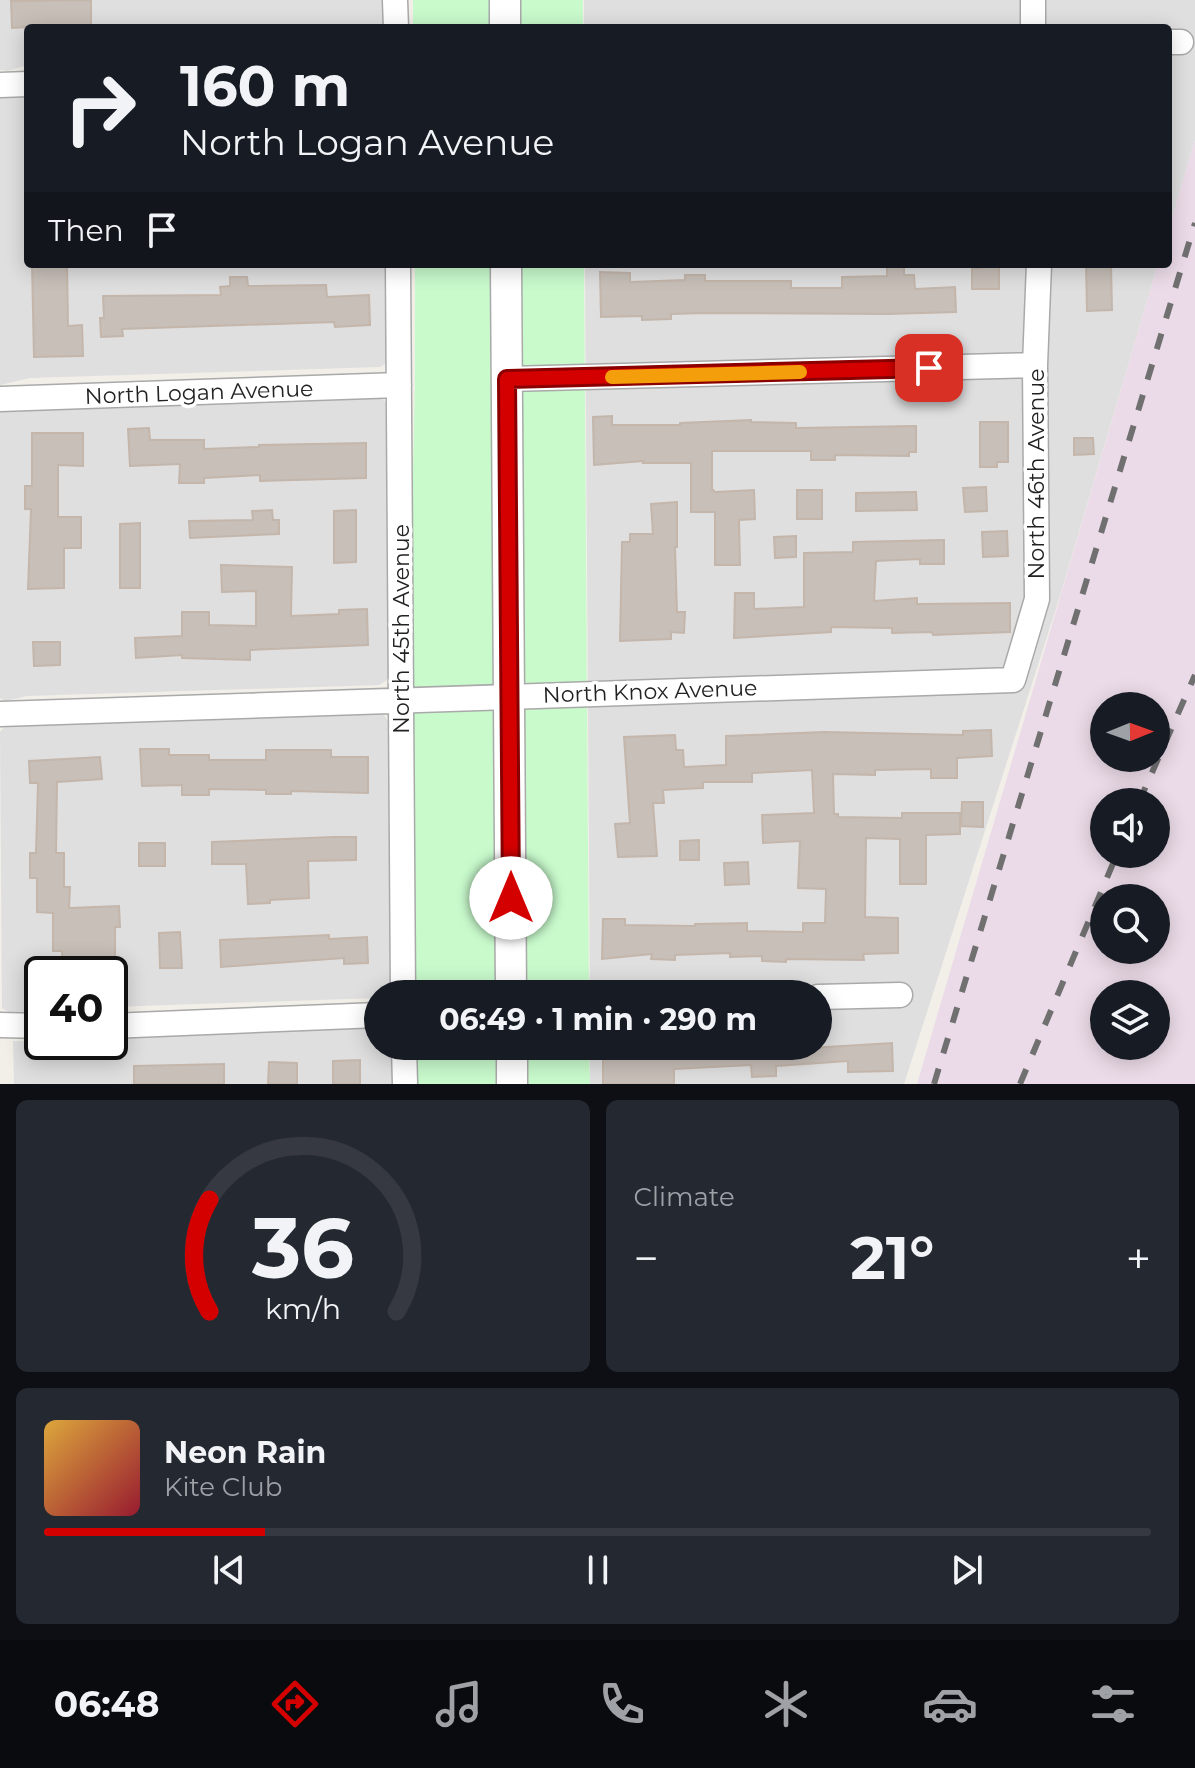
<!DOCTYPE html>
<html lang="en">
<head>
<meta charset="utf-8">
<style>
  :root { --surface:#171b24; --page:#242831; --text:#f1f3f6; --muted:#9ea1a6; --line:#363941; --accent:#d40000 }
  body { margin:0; font-family:Montserrat,sans-serif; background:var(--page); color:var(--text); height:100vh; display:flex; flex-direction:column; font-size:30px; white-space:nowrap }
  * { box-sizing:border-box; margin:0 }
  p { font-size:26px; color:var(--muted) }
  .icon { flex:none; width:44px; height:44px; fill:none; stroke:currentColor; stroke-width:2; stroke-linecap:round; stroke-linejoin:round }
  .map { position:relative; height:1084px; overflow:hidden }
  .panel { display:flex; flex-direction:column; gap:16px; padding:16px; background:#0d0f14; flex:1 }
  .panel>* { flex:none }
  .top-card { position:absolute; left:24px; top:24px; width:1148px; height:244px; border-radius:8px; box-shadow:0 4px 20px #0003; background:#171b24; color:var(--text); overflow:hidden }
  .needle { width:52px; rotate:89deg }
  .buttons { position:absolute; left:1090px; top:692px; display:grid; gap:16px }
  .buttons a { display:grid; place-items:center; width:80px; height:80px; border-radius:50%; background:var(--surface); box-shadow:0 4px 20px #0003; font-size:40px }
  .speed { position:absolute; left:24px; top:956px; display:flex; gap:16px; font-size:40px; font-weight:700; text-align:center }
  .speed>* { display:grid; place-content:center; width:104px; height:104px; border-radius:50%; background:var(--surface); box-shadow:0 4px 20px #0003; line-height:1 }
  .speed .limit { border:4px solid #111; border-radius:12px; background:#fff; color:#111 }
  .pin { position:absolute; display:grid; place-items:center; width:68px; height:68px; color:#fff; margin:-34px; border-radius:16px; box-shadow:0 4px 12px #0006 }
  .me { position:absolute; width:88px; margin:-44px; rotate:0deg; stroke-linejoin:round; filter:drop-shadow(0 0 6px #0008) }
  .turn { display:flex; align-items:center; gap:28px; height:168px; padding:0 24px; font-size:36px }
  .turn .icon { width:104px; height:104px; stroke-width:2.5 }
  .turn b { display:block; font-size:56px; line-height:68px }
  .then { display:flex; align-items:center; height:76px; padding:0 24px; background:#0003; gap:16px; font-size:30px }
  .big { font-size:60px; font-weight:700; line-height:1.1 }
  .panel .tile { flex:1; display:flex; flex-direction:column; justify-content:center; gap:12px; min-width:0; padding:0 28px; border-radius:12px; background:var(--page) }
  .panel .dial { align-items:center; gap:0 }
  .dial svg { height:208px; overflow:visible; fill:none; stroke:var(--line); stroke-width:7; stroke-linecap:round; text-anchor:middle }
  .dial text { fill:var(--text); stroke:none }
  .song { display:flex; align-items:center; gap:24px }
  .cover { width:96px; height:96px; border-radius:12px; background:linear-gradient(135deg,hsl(40 70% 55%),hsl(350 70% 35%)) }
  .played { height:8px; border-radius:4px; background:linear-gradient(90deg,var(--accent) 20%,var(--line) 20%) }
  .keys { display:flex; justify-content:space-around; direction:ltr }
  .heat { display:flex; justify-content:space-between; align-items:center; font-size:44px; direction:ltr }
  .panel .tiles { flex:1; display:grid; gap:16px; grid-template-columns:1fr 1fr }
  .tile:last-child { grid-column:span 2 }
  .trip { position:absolute; left:364px; top:980px; width:468px; height:80px; border-radius:40px; background:var(--surface); box-shadow:0 4px 20px #0003; font-weight:700; line-height:80px; text-align:center }
  .dock { display:flex; height:128px; justify-content:space-around; align-items:center; background:#090b0e; color:var(--muted) }
  .dock .icon { width:56px; height:56px }
  .dock .current { color:var(--accent) }
  .dock b { font-size:36px; color:var(--text) }
  .map>svg:first-child { display:block }
  .residential { fill:#e0dfdf }
  .industrial { fill:#ebdbe8; fill-rule:evenodd }
  .park { fill:#c8facc }
  .building { fill:#c7bfb8; stroke:#c4b6ab; stroke-width:2 }
  .lines { fill:none; stroke-linecap:round; stroke-linejoin:round }
  .minor-casing { stroke:#a9a9a9; stroke-width:27 }
  .tertiary-casing { stroke:#a9a9a9; stroke-width:33 }
  .minor { stroke:#fff; stroke-width:24 }
  .tertiary { stroke:#fff; stroke-width:30 }
  .rail { stroke:#707070; stroke-width:6; stroke-dasharray:16 16; stroke-linecap:butt }
  .route-casing { stroke:#8a0000; stroke-width:20 }
  .route { stroke:#d40000; stroke-width:14 }
  .slow { stroke:#f59e0b; stroke-width:14 }
  .labels { text-anchor:middle; stroke-width:7; stroke-linejoin:round; paint-order:stroke }
  .street-label { font-size:22px; fill:#222; stroke:#fff }
</style>
</head>
<body>
<div class="map">
<svg width="1195" height="1084" viewBox="0 0 1195 1084">
  <rect width="100%" height="100%" fill="#f2efe9"/>
  <path class="residential" d="M0,0H384L385,28H28V65L8,71L0,70Z
    M584,0H1195V140L1168,231V28H584Z
    M28,93V264H387L388,359L385,364L380,367L30,378L0,385V96Z
    M585,264H1158L1060,596L904,1084H590V1046H818V994H590Z
    M378,397L384,400L387,406L390,673L387,680L379,685L27,696L6,701L0,698V410Z
    M379,713L384,715L388,721L393,989L390,994H378V998L110,1007V974H42V1009L21,1014L10,1013L2,1008L0,732L8,723Z
    M378,1027V1046H396L397,1084H14L13,1041L110,1042V1038Z"/>
  <path class="industrial" d="M1195,140V1084H917L1158,264H1168V231ZM1104,706H1156V758H1104ZM1104,802H1156V854H1104ZM1104,898H1156V950H1104ZM1104,994H1156V1046H1104Z"/>
  <path class="park" d="M413,0H583V28H413Z
    M415,264H584L589,994H416L408,700L415,385Z
    M414,1046H589L590,1084H410Z"/>
  <path class="building" d="M91,0V28H69V25L12,28L11,1Z
    M32,264H67L68,326L82,325L83,356L34,357Z
    M904,264V275H914L915,289L955,287L956,312L888,314L705,313L671,314V319L642,320V316L601,317L600,272L630,273V282L685,280V275H705V281H791V288H842V277L887,276V265Z
    M1086,264H1111L1112,310L1087,311Z
    M981,265L999,266V289H972V268H981Z
    M230,277H247L248,286L326,285L327,297L369,295L370,325L335,327L334,322L122,329L123,336L101,337L100,318H104L103,296L221,295L220,287L230,286Z
    M612,416V425H680V423L751,420V422L796,423V428L916,426V452H909V456L835,455V460H811V451H712V489L715,492L754,490L755,519L739,520L740,565H715V512H691V463H643L644,461L594,465L593,417Z
    M980,422H1008V462H997V467H980Z
    M149,428L150,440H204V449L259,447V445L366,443V478L260,481V475L204,478V483H179L180,464L130,466L128,429Z
    M32,433H83V466L58,465V517H81V548H64V588L28,589L31,509H25V486H32Z
    M1074,438H1093L1094,454L1074,455Z
    M986,487L987,511L965,512L963,488Z
    M797,490H822V519H797Z
    M916,492L917,510L856,511V493Z
    M677,502V547H675L677,612H685L684,633L671,632V639L620,641L622,542H630V534H653L651,504Z
    M272,510L273,520H279V534L190,538L189,521L253,520L252,511Z
    M356,510V562L334,563V511Z
    M140,523V588H120V524Z
    M1007,531L1008,556L983,557L982,532Z
    M796,536V557L775,558L774,537Z
    M944,540V564H920V559L876,561L874,601L917,598V604L1010,603V632L933,635L932,632L892,633V628L831,627V632L734,638L735,593H754V609L804,607V553L853,552V542Z
    M221,565L292,567L291,616L339,614V610L367,609L368,645L250,650V660L182,658V655L136,658L135,638L182,636V612H209V625L256,626V591L222,592Z
    M33,642H60V665L34,666Z
    M991,730L992,756L957,758V778H931V769L875,770V775L833,774L834,814H838V817L902,818V813H960V834L926,835V884H900V839L866,838L865,917L898,918V953L863,954L864,960L786,959V962L762,961V956L730,957V953L675,955V960L651,959L652,954L602,959L603,919H625V925L695,926V924L747,923V931L803,932V923H825L826,889L798,888L800,841L763,843L762,815L814,813L812,770L752,773V782H703V788L663,790L664,803H653L657,856L618,857L615,824L630,823L624,737L675,735L676,750H683L684,767L726,765V736L824,732L963,735V731Z
    M140,749H169V755H209V760H266V750H331V757H368V793L291,791V794H266V790L209,789V795H182V785L142,786Z
    M100,757L102,779L57,782L56,853H64V887H70L69,908L119,906L120,927H115V958H96V972H62V951H53V913L37,912V878H30V853H36L38,783H30L29,761Z
    M962,802H983V827L961,826Z
    M334,837H356V860L308,861L309,898L270,900V903L248,904L246,864H212V842Z
    M699,840V860H680V841Z
    M139,843H165V866H139Z
    M748,862L749,884L725,885L724,863Z
    M180,932L182,968H160L159,933Z
    M329,935V939L367,937L368,963L344,964V958L221,967L220,940Z
    M892,1043L893,1071L848,1072V1061L776,1066V1076L752,1077L751,1065L674,1069V1084H603V1052H609V1046H776V1050Z
    M360,1060V1084H333V1061Z
    M269,1062L297,1063V1084H268Z
    M224,1064V1084H134V1066Z"/>
  <g class="lines">
    <defs>
      <path id="minor" d="M395,0L396,28
        M1033,28V0
        M1168,42H1181
        M0,85L28,84
        M398,264L403,994
        M507,379L1035,365
        M0,399L399,385
        M0,714L1013,680L1037,599L1035,365L1039,264
        M818,997L900,995
        M0,1025L42,1026
        M110,1026L378,1015
        M404,1046L405,1084"/>
      <path id="tertiary" d="M505,0V28
        M506,264L511,994
        M512,1046V1084"/>
    </defs>
    <use href="#minor" class="minor-casing"/>
    <use href="#tertiary" class="tertiary-casing"/>
    <use href="#minor" class="minor"/>
    <use href="#tertiary" class="tertiary"/>
    <path class="rail" d="M1139,802L1195,675
      M934,1084L1195,223
      M1020,1084L1117,854"/>
  </g>
  <g class="lines">
    <defs>
      <path id="route" d="M511,898L507,379L929,368"/>
    </defs>
    <use href="#route" class="route-casing"/>
    <use href="#route" class="route"/>
    <path class="slow" d="M612,377L800,372"/>
  </g>
  <g class="labels">
    <g class="street-label">
      <text transform="translate(199 392) rotate(-2)" y="8">North Logan Avenue</text>
      <text transform="translate(1036 474) rotate(-90)" y="8">North 46th Avenue</text>
      <text transform="translate(401 629) rotate(-90)" y="8">North 45th Avenue</text>
      <text transform="translate(650 691) rotate(-2)" y="8">North Knox Avenue</text>
    </g>
  </g>
</svg>
<div class="buttons">
<a><svg class="needle" viewBox="-14 -14 28 28"><path d="M0-13l5 13h-10z" fill="#e53935"/><path d="M0 13l5-13h-10z" fill="#9ea1a6"/></svg></a>
<a><svg class="icon" aria-label="sound" viewBox="0 0 24 24"><path d="M4 9h4l5-4v14l-5-4H4zM17 9q2 3 0 6"/></svg></a>
<a><svg class="icon" aria-label="search" viewBox="0 0 24 24"><circle cx="10" cy="10" r="6"/><path d="M15 15l6 6"/></svg></a>
<a><svg class="icon" aria-label="layers" viewBox="0 0 24 24"><path d="M12 4l9 5-9 5-9-5zM3 14l9 5 9-5"/></svg></a>
</div>
<div class="speed"><div class="limit">40</div></div>
<div class="pin" style="left:929px;top:368px;background:#d93025"><svg class="icon" aria-label="arrive" viewBox="0 0 24 24"><path d="M6 21V4h12l-3 4 3 4H6"/></svg></div>
<svg class="me" style="left:511px;top:898px" viewBox="-20 -20 40 40"><circle r="19" fill="#fff"/><path d="M0-13L10 11 0 6-10 11z" fill="#d40000"/></svg>
<div class="trip">06:49 · 1 min · 290 m</div>
<div class="top-card">
<div class="turn"><svg class="icon" aria-label="right" viewBox="0 0 24 24"><path d="M7 20v-9h11M14 6l5 5-5 5"/></svg><div><b>160 m</b>North Logan Avenue</div></div>
<div class="then">Then<svg class="icon" aria-label="arrive" viewBox="0 0 24 24"><path d="M6 21V4h12l-3 4 3 4H6"/></svg></div>
</div>
</div>
<section class="panel">
<div class="tiles">
<div class="tile dial"><svg viewBox="0 0 100 80">
<path d="M14 69A42 42 0 1 1 86 69"/>
<path d="M14 69A42 42 0 0 1 14 26" stroke="#d40000"/>
<text x="50" y="56" font-size="32" font-weight="700">36</text>
<text x="50" y="72" font-size="11">km/h</text>
</svg></div>
<div class="tile"><p>Climate</p>
<div class="heat"><a>−</a><b class="big">21°</b><a>+</a></div>
</div>
<div class="tile">
<div class="song"><i class="cover"></i><div><b>Neon Rain</b><p>Kite Club</p></div></div>
<div class="played"></div>
<div class="keys"><svg class="icon" aria-label="previous" viewBox="0 0 24 24"><path d="M18 5L8 12l10 7zM5 5v14"/></svg><svg class="icon" aria-label="pause" viewBox="0 0 24 24"><path d="M8 5v14M16 5v14"/></svg><svg class="icon" aria-label="next" viewBox="0 0 24 24"><path d="M6 5l10 7-10 7zM19 5v14"/></svg></div>
</div>
</div>
</section>
<nav class="dock">
<b>06:48</b>
<svg class="icon current" aria-label="directions" viewBox="0 0 24 24"><path d="M12 3l9 9-9 9-9-9zM9 14v-3h6M13 9l2 2-2 2"/></svg>
<svg class="icon" aria-label="music" viewBox="0 0 24 24"><path d="M9 18V5l10-2v13"/><circle cx="6" cy="18" r="3"/><circle cx="16" cy="16" r="3"/></svg>
<svg class="icon" aria-label="phone" viewBox="0 0 24 24"><path d="M5 4h4l2 5-3 2q2 4 5 5l2-3 5 2v4C11 20 4 13 5 4z"/></svg>
<svg class="icon" aria-label="climate" viewBox="0 0 24 24"><path d="M12 3v18M4 7l16 10M4 17L20 7"/></svg>
<svg class="icon" aria-label="car" viewBox="0 0 24 24"><path d="M5 17H2v-5l4-1 3-4h7l3 4 3 1v5h-3M9 17h6M6 11h13"/><circle cx="7" cy="17" r="2"/><circle cx="17" cy="17" r="2"/></svg>
<svg class="icon" aria-label="filters" viewBox="0 0 24 24"><path d="M4 7h16M4 17h16"/><circle cx="9" cy="7" r="2"/><circle cx="15" cy="17" r="2"/></svg>
</nav>
</body>
</html>
